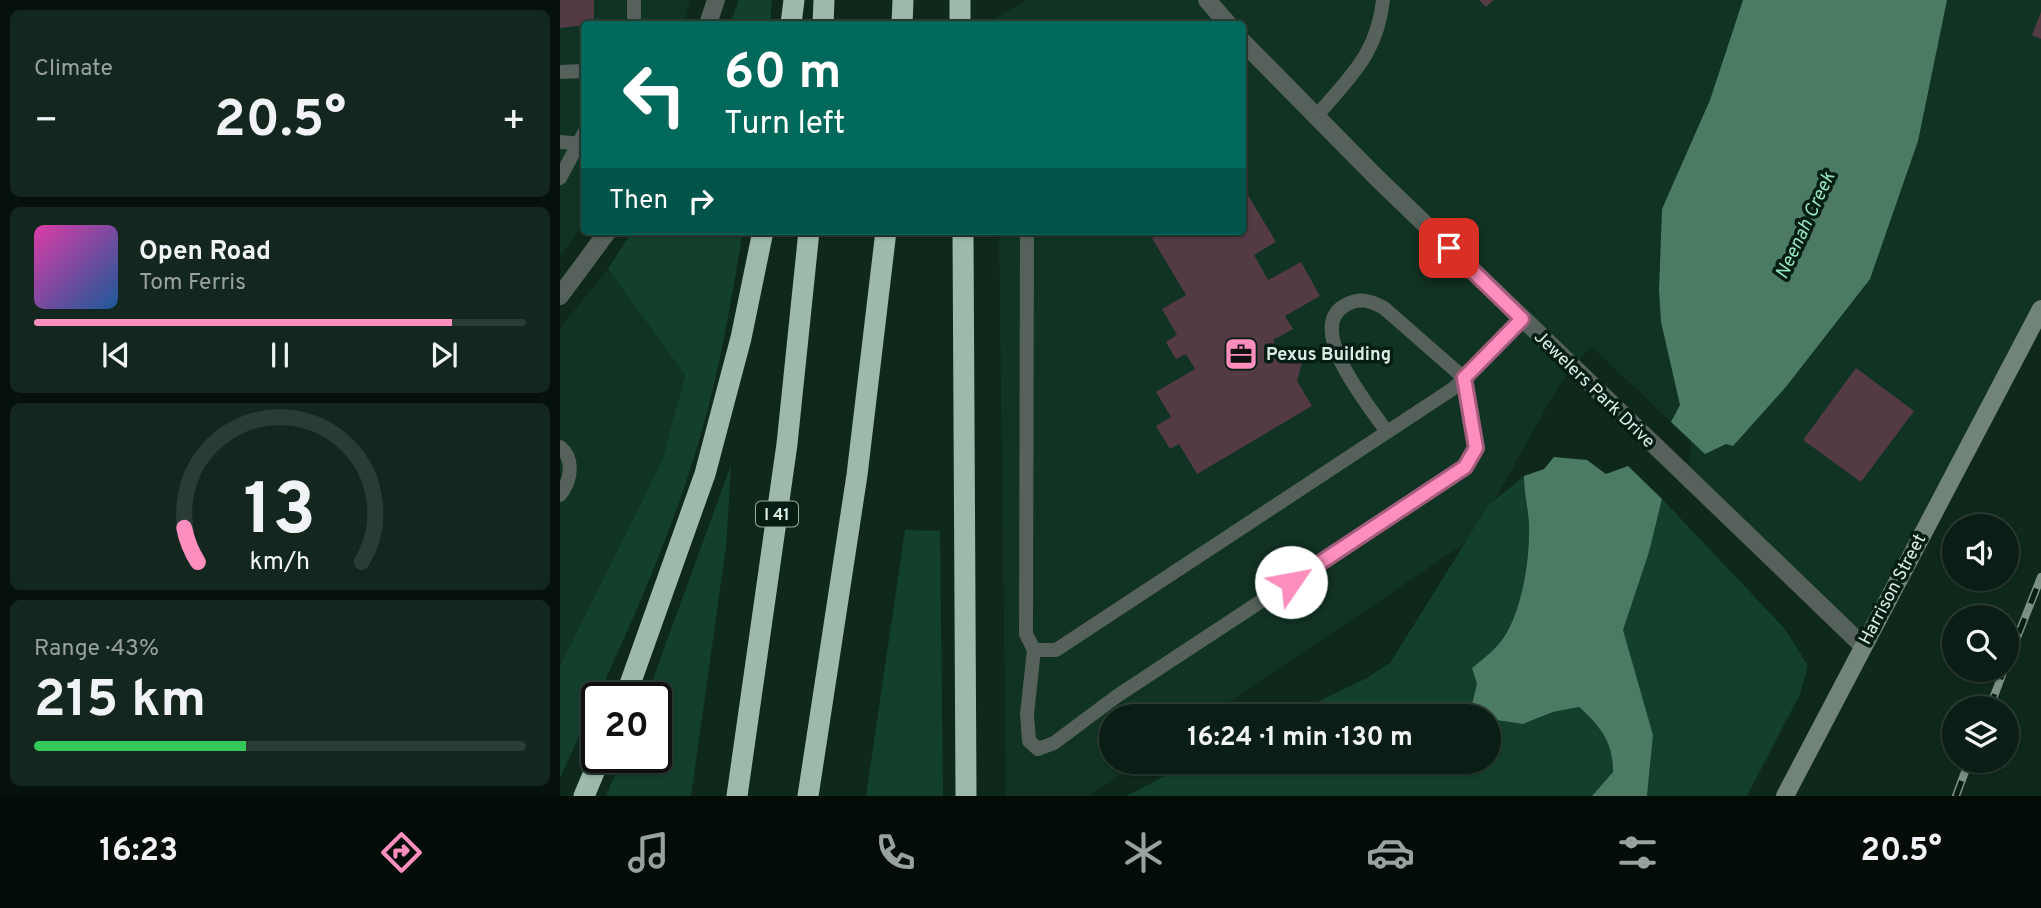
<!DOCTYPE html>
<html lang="en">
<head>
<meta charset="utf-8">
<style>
  :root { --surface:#0b1e15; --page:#14271e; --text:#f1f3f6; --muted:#9aa2a0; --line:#2b3c34; --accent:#fd8ebe }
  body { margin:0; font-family:Overpass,sans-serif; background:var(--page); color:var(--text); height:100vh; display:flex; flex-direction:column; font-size:26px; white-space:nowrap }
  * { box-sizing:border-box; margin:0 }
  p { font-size:23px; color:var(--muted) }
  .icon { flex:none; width:38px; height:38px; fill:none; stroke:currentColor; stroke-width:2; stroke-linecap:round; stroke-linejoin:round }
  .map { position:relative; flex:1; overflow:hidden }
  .sheet { display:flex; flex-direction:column; gap:10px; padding:10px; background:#06100c; width:560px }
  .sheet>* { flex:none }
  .top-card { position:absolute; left:21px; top:21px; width:665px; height:214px; border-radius:7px; box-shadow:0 2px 5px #0004,0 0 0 2px var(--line); background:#00695c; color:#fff; overflow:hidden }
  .tools { position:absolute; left:1382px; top:514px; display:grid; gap:14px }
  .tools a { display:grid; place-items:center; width:77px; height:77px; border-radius:50%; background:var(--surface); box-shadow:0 2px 5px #0004,0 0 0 2px var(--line); font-size:35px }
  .speed { position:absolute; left:21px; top:682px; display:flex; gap:14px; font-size:35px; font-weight:700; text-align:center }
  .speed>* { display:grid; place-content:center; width:91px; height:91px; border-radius:50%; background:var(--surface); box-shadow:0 2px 5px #0004,0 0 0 2px var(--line); line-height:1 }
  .speed .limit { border:4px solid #111; border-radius:10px; background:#fff; color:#111 }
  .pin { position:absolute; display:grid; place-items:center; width:60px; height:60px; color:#fff; margin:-30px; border-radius:14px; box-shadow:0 4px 10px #0006 }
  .me { position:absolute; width:77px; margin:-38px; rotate:57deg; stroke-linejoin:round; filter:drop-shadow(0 0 5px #0008) }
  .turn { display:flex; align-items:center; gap:24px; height:147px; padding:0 28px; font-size:32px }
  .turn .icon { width:91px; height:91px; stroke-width:2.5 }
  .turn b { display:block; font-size:49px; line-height:60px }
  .then { display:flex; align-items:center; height:66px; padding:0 28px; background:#0003; gap:14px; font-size:26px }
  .big { font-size:52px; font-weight:700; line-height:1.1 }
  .sheet .card { flex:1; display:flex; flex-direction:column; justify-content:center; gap:10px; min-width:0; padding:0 24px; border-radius:10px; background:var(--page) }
  .sheet .dial { align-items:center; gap:0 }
  .dial svg { height:182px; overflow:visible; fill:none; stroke:var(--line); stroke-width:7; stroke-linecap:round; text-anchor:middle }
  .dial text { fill:var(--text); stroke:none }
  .song { display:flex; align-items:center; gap:21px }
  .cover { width:84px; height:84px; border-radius:10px; background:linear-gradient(135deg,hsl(320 70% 55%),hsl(210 70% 35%)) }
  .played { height:7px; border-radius:4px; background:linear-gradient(90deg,var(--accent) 85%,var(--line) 85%) }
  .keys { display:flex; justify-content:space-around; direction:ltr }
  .heat { display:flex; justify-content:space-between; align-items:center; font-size:38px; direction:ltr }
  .charge { height:10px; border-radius:5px; background:linear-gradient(90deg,#34c759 43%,var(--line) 0) }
  .trip { position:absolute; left:539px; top:704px; width:402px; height:70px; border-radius:35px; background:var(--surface); box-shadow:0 2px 5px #0004,0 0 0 2px var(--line); font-weight:700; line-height:70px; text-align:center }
  .tab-bar { display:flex; height:112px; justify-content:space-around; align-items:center; background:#040c08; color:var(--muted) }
  .tab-bar .icon { width:49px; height:49px }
  .tab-bar .active { color:var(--accent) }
  .tab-bar b { font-size:32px; color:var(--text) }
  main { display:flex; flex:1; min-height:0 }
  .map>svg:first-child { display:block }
  .built { fill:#113324 }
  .green { fill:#12402c }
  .water { fill:#4b7b63 }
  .building { fill:#543a44 }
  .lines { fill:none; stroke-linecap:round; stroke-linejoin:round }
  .service { stroke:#55615a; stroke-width:14 }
  .minor { stroke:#55615a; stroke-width:18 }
  .tertiary { stroke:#55615a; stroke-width:18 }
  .secondary { stroke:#72847a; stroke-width:18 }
  .motorway { stroke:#9cb9a9; stroke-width:21 }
  .rail-casing { stroke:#7c9086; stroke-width:8 }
  .rail { stroke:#051e13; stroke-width:5; stroke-dasharray:16; stroke-linecap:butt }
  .route-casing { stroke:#a45c7c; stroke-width:18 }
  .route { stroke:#fd8ebe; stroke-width:12 }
  .labels { text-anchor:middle; stroke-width:7; stroke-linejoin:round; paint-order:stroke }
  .shield { fill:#051e13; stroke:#9caea5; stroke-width:2 }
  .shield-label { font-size:16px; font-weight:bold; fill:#dcebe3 }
  .poi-label { font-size:18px; font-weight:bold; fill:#dcebe3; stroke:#051e13; text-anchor:start }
  .street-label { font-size:18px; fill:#dcebe3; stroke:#051e13 }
  .water-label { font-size:19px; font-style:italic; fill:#96e5bd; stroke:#051e13 }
</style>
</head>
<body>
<main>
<section class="sheet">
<div class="card"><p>Climate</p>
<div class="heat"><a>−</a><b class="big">20.5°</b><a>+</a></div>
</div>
<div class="card">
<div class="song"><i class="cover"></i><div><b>Open Road</b><p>Tom Ferris</p></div></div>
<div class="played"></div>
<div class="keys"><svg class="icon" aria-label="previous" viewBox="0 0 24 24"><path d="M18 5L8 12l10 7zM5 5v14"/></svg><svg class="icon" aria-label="pause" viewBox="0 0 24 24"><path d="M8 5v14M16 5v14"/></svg><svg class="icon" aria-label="next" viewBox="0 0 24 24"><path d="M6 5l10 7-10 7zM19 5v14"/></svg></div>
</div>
<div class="card dial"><svg viewBox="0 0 100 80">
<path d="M14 69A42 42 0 1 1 86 69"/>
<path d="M14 69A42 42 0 0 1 8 54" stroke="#fd8ebe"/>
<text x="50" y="56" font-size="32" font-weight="700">13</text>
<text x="50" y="72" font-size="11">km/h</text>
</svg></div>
<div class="card"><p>Range · 43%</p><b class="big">215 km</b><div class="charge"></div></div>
</section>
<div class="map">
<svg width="1481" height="796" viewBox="0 0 1481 796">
  <rect width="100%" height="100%" fill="#0f281c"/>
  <path class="built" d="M0,0H130L123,24H24V222L0,256Z
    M467,0H1183L1150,100L1102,209L1099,290L1101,322L1120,405L1111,422L1031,346L999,385L914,537L649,716H551V761H581L529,796H446L439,231H682V24H436V18Z
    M1326,0H1481V309L1302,645L1128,479L1131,439Z
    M48,269L125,375L102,461L0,666V328Z"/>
  <path class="green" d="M179,0H212L210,24H170Z
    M72,231H183C171,302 159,375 138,444C104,559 50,669 0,778V666L102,461L125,375L48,269Z
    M171,465L166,547L131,796H46L62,758H96V698H86Z
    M964,476C964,493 968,507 969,524C970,557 963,605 946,634C938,648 924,658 912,668L917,684L909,716H728L807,678L830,663L928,506Z
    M1102,499L1225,629L1248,666L1240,694L1187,796H1087L1093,735L1062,630L1089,552Z
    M345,530L380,531L383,796H306Z
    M1019,707C1041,727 1053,742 1053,772L1032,796H566L634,761H929V719L963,724L993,712Z"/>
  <path class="water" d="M1183,0H1387L1358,141L1310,279L1225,388L1173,446L1166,444L1145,454L1111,422L1120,405L1101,322L1099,290L1102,209L1150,100Z
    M994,457L1027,460L1046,474L1068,466L1102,499L1089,552L1063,630L1093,735L1087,796H1032L1053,772C1053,742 1041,727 1019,707L993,712L963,724L929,719V716H909L917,684L912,668C924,658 938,648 946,634C963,605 970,557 969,524C968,507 964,493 964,476L984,469Z"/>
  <path class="building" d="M0,0H34V24L0,28Z
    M919,0H934L926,7Z
    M1481,12V39L1472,35Z
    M682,185L716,242L694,255L708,280L741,262L760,296L725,316L733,329L713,340L721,354L743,359L737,381L752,406L637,474L619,444L610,449L596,426L611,417L596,392L635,369L626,354L616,359L606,342L617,335L602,309L626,295L592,238L604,231H682Z
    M1296,368L1354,411L1301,482L1243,440Z"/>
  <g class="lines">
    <path class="service" d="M74,24V0
      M0,72L24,71
      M756,117C790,76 817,55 823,0
      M0,142L24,144
      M0,178L24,133
      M467,231L466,634L474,650H496L894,388L962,319
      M0,447C15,459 11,481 0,495
      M474,650L467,714L469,741L478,749L494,743L557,696L905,467L916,448L904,378L824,308C810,300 798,297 784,306C745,330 810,407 827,432"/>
    <path class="minor" d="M148,24L156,0
      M0,296L48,231"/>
    <path class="tertiary" d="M647,0L668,24
      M682,41L816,177L1302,645"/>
    <path class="secondary" d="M1225,796L1481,309"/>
    <path class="motorway" d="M400,0V24
      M231,24L234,0
      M263,24L264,0
      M342,24L343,0
      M403,231L406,796
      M65,698L145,474L181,338L203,231
      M24,796L40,758
      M177,796L227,444L249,231
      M248,796L297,475L326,231"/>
    <defs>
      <path id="rail" d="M1447,663L1481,577
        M1429,709L1444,670
        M1396,796L1409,761"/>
    </defs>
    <use href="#rail" class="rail-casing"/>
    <use href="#rail" class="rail"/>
  </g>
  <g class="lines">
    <defs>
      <path id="route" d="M731,582L905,467L916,448L904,378L962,319L889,248"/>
    </defs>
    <use href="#route" class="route-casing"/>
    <use href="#route" class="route"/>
  </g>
  <defs>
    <symbol id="office-square" viewBox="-11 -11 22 22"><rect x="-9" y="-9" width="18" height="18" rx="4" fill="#fd8ebe" stroke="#051e13"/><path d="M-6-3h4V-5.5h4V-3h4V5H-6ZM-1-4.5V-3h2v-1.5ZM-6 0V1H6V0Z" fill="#111"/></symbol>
  </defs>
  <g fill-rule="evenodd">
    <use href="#office-square" x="662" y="335" width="38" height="38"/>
  </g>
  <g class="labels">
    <rect class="shield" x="196" y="501.5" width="42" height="25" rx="5"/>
    <g class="shield-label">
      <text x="217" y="520">I 41</text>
    </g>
    <g class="poi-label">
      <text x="706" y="360">Pexus Building</text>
    </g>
    <g class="street-label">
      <text transform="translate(1035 389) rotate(44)" y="6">Jewelers Park Drive</text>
      <text transform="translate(1332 589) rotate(-62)" y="6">Harrison Street</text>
    </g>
    <g class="water-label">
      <text transform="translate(1244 225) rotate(-65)" y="7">Neenah Creek</text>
    </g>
  </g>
</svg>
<div class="tools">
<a><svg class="icon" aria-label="sound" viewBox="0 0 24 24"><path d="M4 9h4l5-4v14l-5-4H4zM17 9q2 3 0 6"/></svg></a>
<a><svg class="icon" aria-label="search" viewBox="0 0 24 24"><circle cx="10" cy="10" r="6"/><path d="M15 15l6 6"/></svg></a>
<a><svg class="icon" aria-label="layers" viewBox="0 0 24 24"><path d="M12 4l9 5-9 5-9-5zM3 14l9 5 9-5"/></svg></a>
</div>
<div class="speed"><div class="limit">20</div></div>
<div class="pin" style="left:889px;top:248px;background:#d93025"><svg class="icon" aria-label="arrive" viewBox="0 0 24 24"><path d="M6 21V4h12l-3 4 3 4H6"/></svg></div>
<svg class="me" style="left:731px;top:582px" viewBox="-20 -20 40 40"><circle r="19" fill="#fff"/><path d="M0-13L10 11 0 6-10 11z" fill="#fd8ebe"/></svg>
<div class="trip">16:24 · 1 min · 130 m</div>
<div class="top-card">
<div class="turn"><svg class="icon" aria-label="left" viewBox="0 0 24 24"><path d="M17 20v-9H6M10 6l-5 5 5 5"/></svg><div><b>60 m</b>Turn left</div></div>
<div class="then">Then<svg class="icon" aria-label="right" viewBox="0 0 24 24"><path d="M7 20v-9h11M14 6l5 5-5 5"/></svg></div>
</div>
</div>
</main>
<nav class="tab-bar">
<b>16:23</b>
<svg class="icon active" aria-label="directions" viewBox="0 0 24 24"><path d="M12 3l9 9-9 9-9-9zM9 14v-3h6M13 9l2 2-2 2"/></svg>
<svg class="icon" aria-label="music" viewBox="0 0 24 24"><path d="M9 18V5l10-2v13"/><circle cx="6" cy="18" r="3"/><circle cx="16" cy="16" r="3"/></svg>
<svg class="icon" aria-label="phone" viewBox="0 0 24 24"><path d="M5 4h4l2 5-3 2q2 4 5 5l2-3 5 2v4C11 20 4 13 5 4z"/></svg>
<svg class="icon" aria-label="climate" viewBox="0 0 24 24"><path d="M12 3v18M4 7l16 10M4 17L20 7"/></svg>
<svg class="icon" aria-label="car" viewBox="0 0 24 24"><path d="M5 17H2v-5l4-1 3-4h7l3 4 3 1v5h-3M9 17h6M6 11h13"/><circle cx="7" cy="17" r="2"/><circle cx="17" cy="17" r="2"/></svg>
<svg class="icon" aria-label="filters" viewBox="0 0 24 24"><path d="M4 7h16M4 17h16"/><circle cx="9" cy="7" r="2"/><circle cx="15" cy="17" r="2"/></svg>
<b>20.5°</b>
</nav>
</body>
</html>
